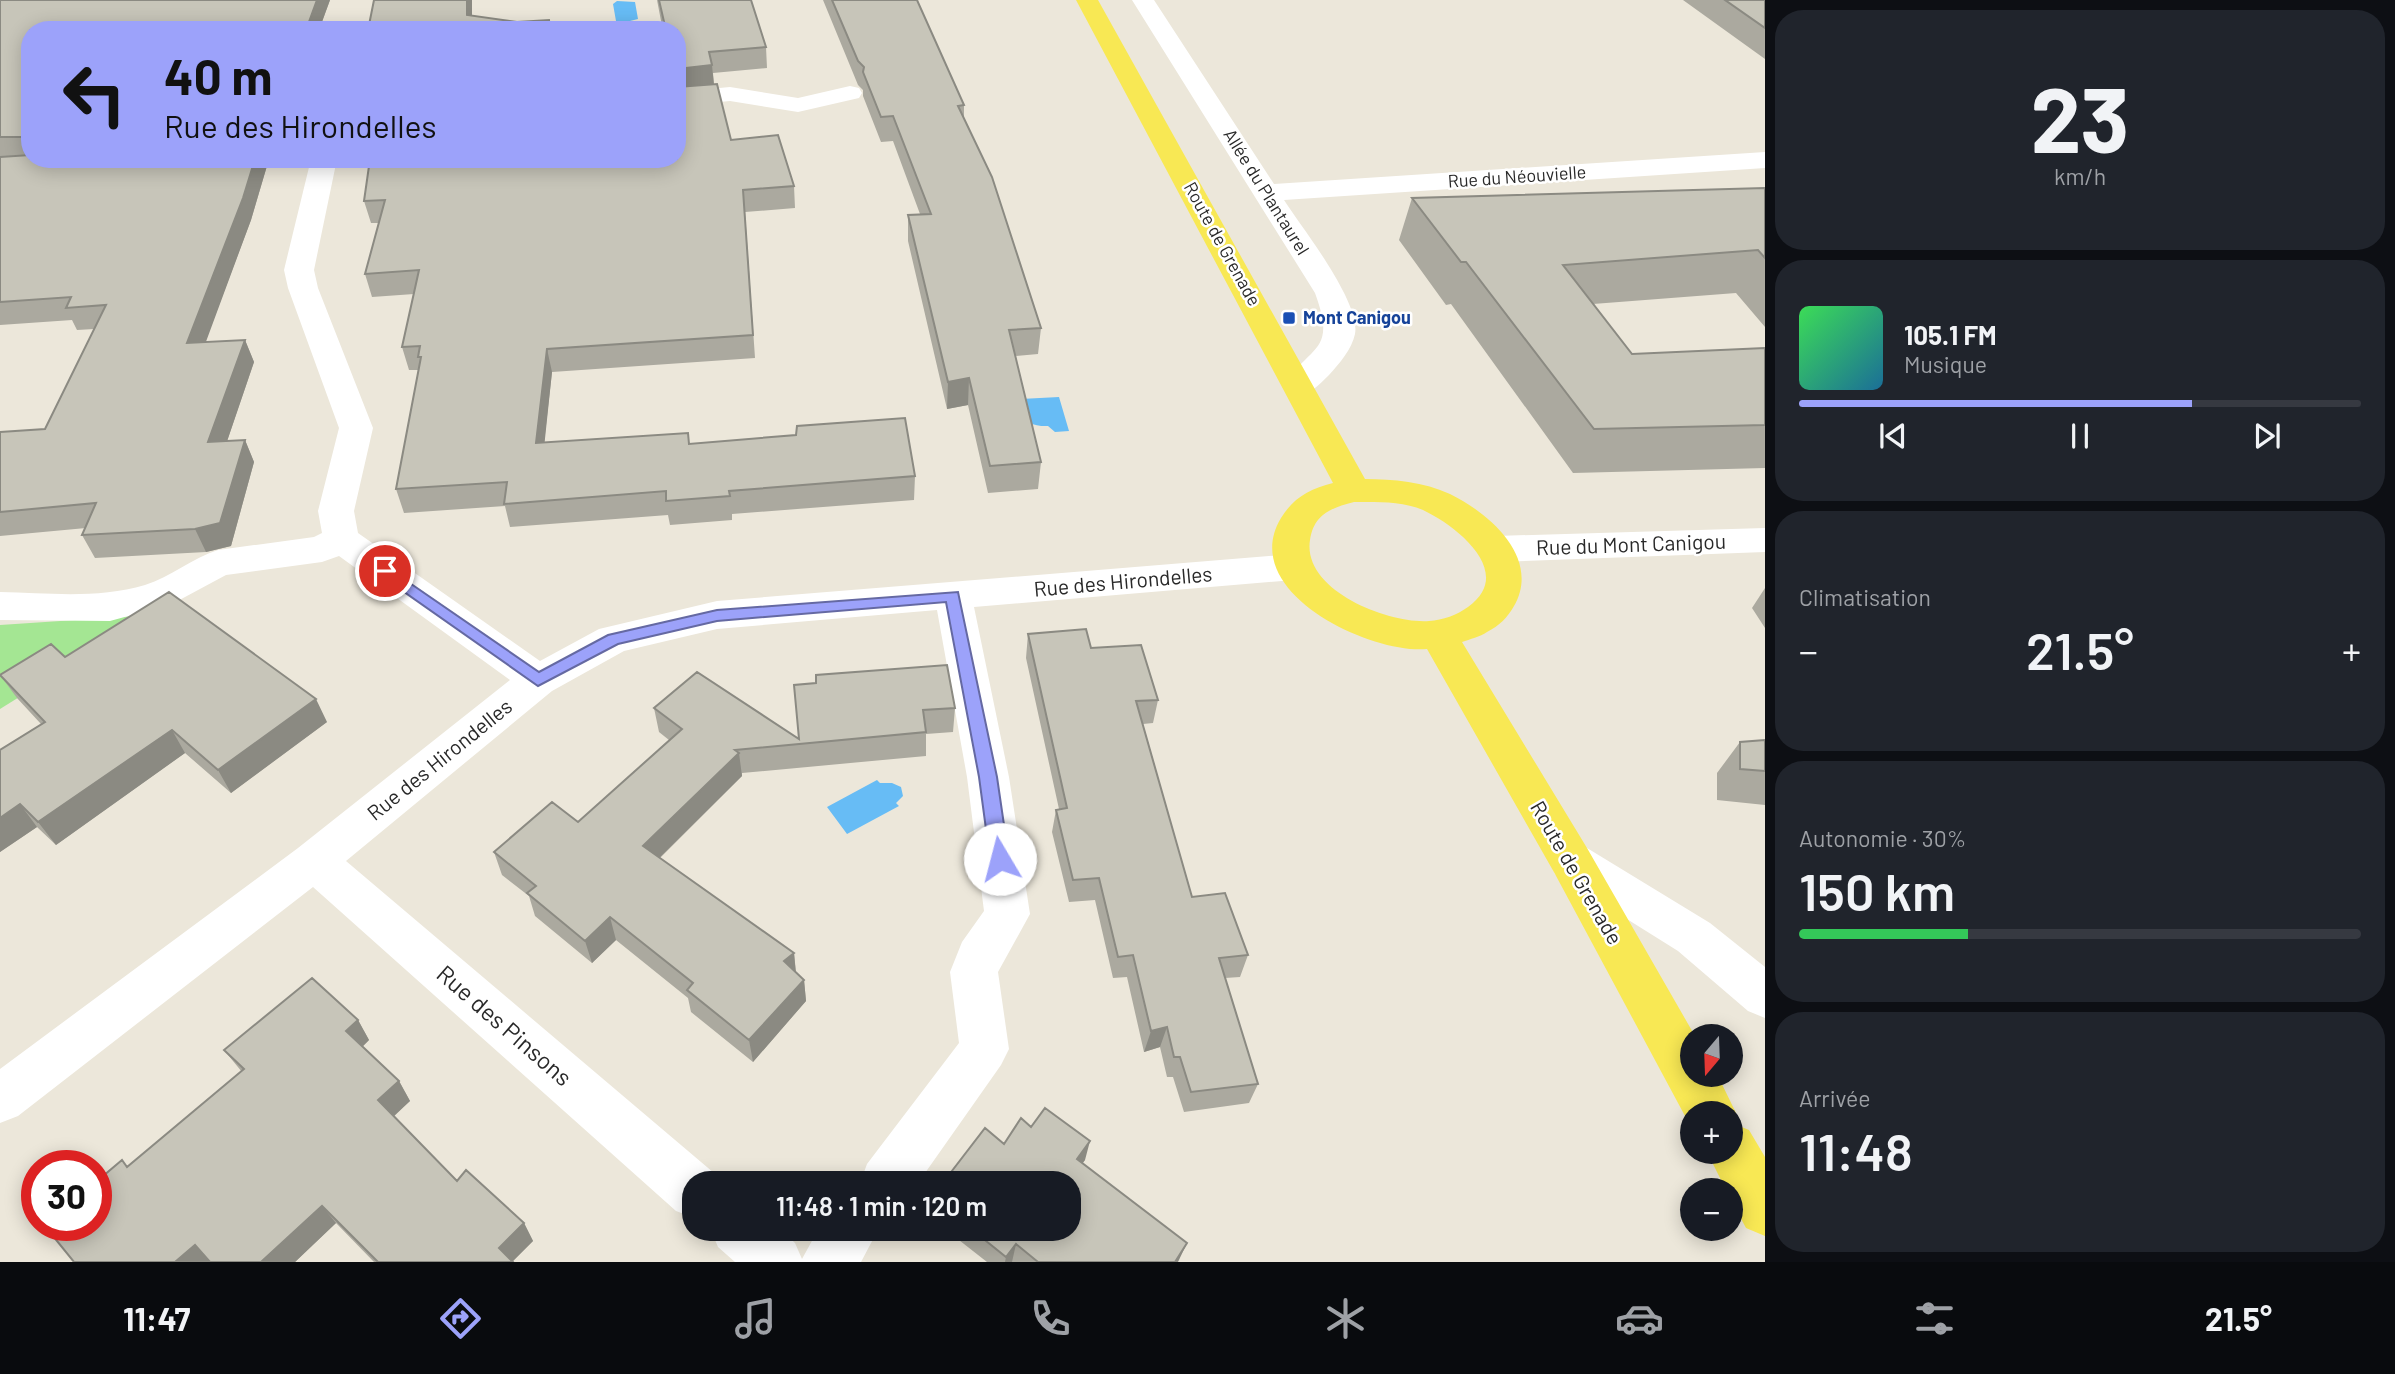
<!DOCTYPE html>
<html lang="fr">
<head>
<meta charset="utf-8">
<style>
  :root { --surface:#171b24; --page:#20242c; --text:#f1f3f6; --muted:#9ea1a6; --line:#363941; --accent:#9ca2fa }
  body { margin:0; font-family:Barlow,sans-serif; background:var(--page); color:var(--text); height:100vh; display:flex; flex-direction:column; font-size:26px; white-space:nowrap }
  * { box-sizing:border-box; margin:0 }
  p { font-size:23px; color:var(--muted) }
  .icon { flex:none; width:38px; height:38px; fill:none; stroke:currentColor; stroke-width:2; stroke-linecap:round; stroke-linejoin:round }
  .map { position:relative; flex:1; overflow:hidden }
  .details { display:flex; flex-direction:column; gap:10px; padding:10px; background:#0d0f14; width:630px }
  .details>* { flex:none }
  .top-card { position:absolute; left:21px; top:21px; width:665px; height:147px; border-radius:28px; box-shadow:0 4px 18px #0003; background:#9ca2fa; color:#111; overflow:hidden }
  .needle { width:46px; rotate:199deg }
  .tools { position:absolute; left:1680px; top:1024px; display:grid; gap:14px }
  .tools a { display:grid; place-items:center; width:63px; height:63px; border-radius:50%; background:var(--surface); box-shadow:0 4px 18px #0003; font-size:35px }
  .speed { position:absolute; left:21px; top:1150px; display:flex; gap:14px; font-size:35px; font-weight:700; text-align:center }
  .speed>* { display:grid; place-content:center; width:91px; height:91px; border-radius:50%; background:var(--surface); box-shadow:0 4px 18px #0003; line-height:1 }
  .speed .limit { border:10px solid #d22; background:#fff; color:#111 }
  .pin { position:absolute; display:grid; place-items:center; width:60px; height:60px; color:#fff; margin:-30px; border:4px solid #fff; border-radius:50%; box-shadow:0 2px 7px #0007 }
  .me { position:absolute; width:77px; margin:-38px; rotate:352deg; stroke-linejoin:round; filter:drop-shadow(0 0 5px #0008) }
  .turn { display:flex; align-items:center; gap:24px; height:147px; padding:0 28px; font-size:32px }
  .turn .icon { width:91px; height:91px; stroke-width:2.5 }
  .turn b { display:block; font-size:49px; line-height:60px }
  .big { font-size:52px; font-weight:600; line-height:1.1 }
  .details .widget { flex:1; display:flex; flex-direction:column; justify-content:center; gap:10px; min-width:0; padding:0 24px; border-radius:28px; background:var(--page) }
  .details .dial { align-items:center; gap:0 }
  .dial b { font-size:91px; line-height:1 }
  .song { display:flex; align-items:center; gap:21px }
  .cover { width:84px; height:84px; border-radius:10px; background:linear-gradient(135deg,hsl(130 70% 55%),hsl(200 70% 35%)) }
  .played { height:7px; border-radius:4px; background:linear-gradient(90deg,var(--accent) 70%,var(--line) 70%) }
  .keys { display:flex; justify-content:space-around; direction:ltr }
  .heat { display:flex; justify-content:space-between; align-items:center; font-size:38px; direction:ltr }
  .charge { height:10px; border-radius:5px; background:linear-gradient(90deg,#34c759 30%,var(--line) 0) }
  .trip { position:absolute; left:682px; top:1171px; width:399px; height:70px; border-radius:28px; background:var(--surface); box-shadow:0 4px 18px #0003; font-weight:600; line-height:70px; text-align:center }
  .dock { display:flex; height:112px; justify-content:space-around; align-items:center; background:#090b0e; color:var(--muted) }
  .dock .icon { width:49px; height:49px }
  .dock .current { color:var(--accent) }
  .dock b { font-size:32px; color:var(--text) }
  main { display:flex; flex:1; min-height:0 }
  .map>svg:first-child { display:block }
  .green { fill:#a4e693 }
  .water { fill:#67bcf5 }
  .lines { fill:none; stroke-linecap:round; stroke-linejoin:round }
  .minor { fill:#fff; fill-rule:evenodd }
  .major { fill:#f8e854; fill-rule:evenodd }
  .wall { fill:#aba99f }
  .shaded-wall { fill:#8b8a82 }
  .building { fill:#c7c5b9; stroke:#8b8a82; stroke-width:2 }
  .route { fill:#9ca2fa; stroke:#6569a2; stroke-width:2 }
  .transit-dot { fill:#1a4fb4; stroke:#fff; stroke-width:2.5 }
  .labels { text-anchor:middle; stroke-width:5; stroke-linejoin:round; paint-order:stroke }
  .far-street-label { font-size:18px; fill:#292929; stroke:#fff }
  .far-transit-label { font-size:18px; font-weight:bold; fill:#164399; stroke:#fff; text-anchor:start }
  .street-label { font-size:21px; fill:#292929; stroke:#fff }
  .near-street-label { font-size:24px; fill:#292929; stroke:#fff }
</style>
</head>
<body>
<main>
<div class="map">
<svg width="1765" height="1262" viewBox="0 0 1765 1262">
  <rect width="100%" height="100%" fill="#ece7da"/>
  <path class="green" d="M151,615L0,709V625Z"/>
  <path class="water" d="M617,1L635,2L638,19L622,23L616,21L613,4Z
    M1059,397L1069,431L1055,432L1048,426C1027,427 1016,414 1002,400Z
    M877,780L880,783H892L901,787L903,796L896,803L899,806L847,834L827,807Z"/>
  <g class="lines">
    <path class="minor" d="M1132,0H1154L1274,184L1765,152V168L1284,200C1302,228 1361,302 1355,334C1352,349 1339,364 1329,375C1315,389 1307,398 1288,393L1283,386C1311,344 1337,353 1315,293Z
      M850,86L859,88L862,93L859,98L798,112L730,101L677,106V92L730,87L798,98Z
      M311,159H337L314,270L318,288L373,428L354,511L358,533L540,661L599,629L717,601L1294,554L1307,558L1312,567L1307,576L1294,580L974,607L1009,777L1030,914L998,972L1009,1049L1001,1065L918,1183H860L867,1164L959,1043L950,972L962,942L984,911L967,777L937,610L717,629L624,651L552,691L346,861L714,1173L718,1183H695V1218L676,1211L313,887L18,1116L0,1123V1069L298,848L510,680L339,556L322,562L226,575L172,604L110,621L0,620V592C48,593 98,599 145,585C171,577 192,558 218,550L314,537L322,533L318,511L339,428L288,288L284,270Z
      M1765,528V552L1496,562L1483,558L1478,549L1483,540L1496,536Z
      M1571,842L1587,848L1710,923L1765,967V1018L1748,1011L1678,951L1555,874L1549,861L1555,848Z
      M710,1228H779L795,1243L802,1259L819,1228H879L861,1262H735L718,1247Z"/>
    <path class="major" d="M1076,0H1098L1365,479C1393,479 1424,482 1450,494C1491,514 1541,559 1514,606C1508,617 1499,626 1487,632C1480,637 1470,639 1462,642L1587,848L1695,1036H1692V1074H1717L1736,1113L1732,1123L1749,1130L1765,1157V1236L1746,1228L1731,1200V1190H1726L1707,1152H1731V1113H1692V1129L1555,874L1427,649C1369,654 1237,591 1281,518C1294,497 1310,489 1333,483ZM1354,502C1377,502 1402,501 1423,510C1457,526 1516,573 1468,607C1457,615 1443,620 1429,621C1388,624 1302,590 1310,540C1314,514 1331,508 1354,502Z"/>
  </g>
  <path class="wall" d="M0,0H330L319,30H30V159H269L251,220L205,342L245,340L254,362L227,441L245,440L254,462L231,546L206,552L95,558L82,535L86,528L0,536V432L45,429L94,329L77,330L72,320L0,325Z
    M657,0H751L766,47L767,68L713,73L714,84L731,140L794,186L795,208L745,212L755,358L552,372L544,443L689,444L915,476L914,500L732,514V520L670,525L668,515L510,527L505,506L404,513L396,489L419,370H409L402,347L414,294L372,297L365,274L379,223H371L364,201L662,26Z
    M823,0H917L964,105V118L1041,328L1038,354L1015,356L1041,462L1038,489L988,493L968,405L947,409L908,241V215L920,214L893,141L881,142L863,96V90L858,85Z
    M1683,0H1765V59Z
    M1765,188V327L1736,293L1593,304L1632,354L1765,348V468L1573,473L1451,304L1446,305L1399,240L1412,198Z
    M1765,588V628L1752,608Z
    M1028,634L1158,700L1153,723L1143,724L1192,897L1248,955L1240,977L1225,978L1258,1084L1249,1103L1184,1112L1173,1077H1167L1160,1047L1144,1052L1127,977L1113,978L1095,900L1069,902L1052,832L1056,810L1059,809L1026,658Z
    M65,657L327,722L231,793L185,753L56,845L37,827L0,852V750L41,724L17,698L0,675Z
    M794,685L955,708L953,732L926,734V756L742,773V776L660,858L794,953L796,972L804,980L806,1001L753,1062L691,1012L688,998L616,940L592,963L535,916L529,896L502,875L494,852L578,822L669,740L659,732L654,708L799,738Z
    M1765,740V805L1717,800V773L1740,742Z
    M358,1020L369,1040L362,1047L399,1081L410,1101L393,1116L457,1181L524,1223L533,1241L513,1261V1262H374L336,1223L295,1262H74L128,1167L242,1072L224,1050Z
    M1031,1127L1085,1160L1082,1163L1178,1262H987L950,1233V1228H1069V1183H944L945,1180Z"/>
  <path class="shaded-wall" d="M317,0H330L319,30H306Z
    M467,0H472V30L467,15Z
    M712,65L714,86L677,90V69Z
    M255,159H269L251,220L197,366L187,343Z
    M245,340L254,362L219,465L208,442Z
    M547,349L552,372L542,467L536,443Z
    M969,378L968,405L947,409L948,382Z
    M245,440L254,462L231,546L206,552L195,529Z
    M316,699L327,722L231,793L218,770Z
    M172,730L185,753L56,845L38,822Z
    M739,753L742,776L648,869L643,846Z
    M20,804L37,827L0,852V818Z
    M610,917L616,940L592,963L585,941Z
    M794,953L796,975L784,961Z
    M804,980L806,1001L753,1062L749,1040Z
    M358,1020L369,1040L358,1051L346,1031Z
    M1167,1027L1160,1047L1144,1052L1151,1031Z
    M399,1081L410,1101L390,1120L378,1100Z
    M1090,1141L1085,1160L1072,1178L1077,1159Z
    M322,1206L336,1223L295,1262H261Z
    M524,1223L533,1241L512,1262L499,1248Z
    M1187,1243L1178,1262H1175Z
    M1016,1244L1012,1262H1005L1006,1257Z
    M195,1245L212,1262H175Z"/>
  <path class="building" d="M0,0H317L306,30H30V137H0Z
    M374,0H467V15L517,22L549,20L550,30H368Z
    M659,0H751L766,47L709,52L712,65L677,69V30H624L665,26Z
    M832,0H917L964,105L958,106L992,177L1041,328L1009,330L1041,462L990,466L969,378L948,382L908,215L931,214L893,116L881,117L863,72L864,67L858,61Z
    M1725,0H1765V28Z
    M717,84L731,140L778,135L794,186L743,190L753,335L547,349L536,443L688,433L689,444L796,435L797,426L905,418L915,476L729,491L730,496L666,501V491L504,504L507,482L396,489L421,357H418L420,346L402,347L419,270L365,274L385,200L364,201L370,159H677V87Z
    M30,155V159H255L243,198L187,343L245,340L208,442L245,440L220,523L195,529L82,535L96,503L0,512V432L45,429L106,305L66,308L71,297L0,302V157Z
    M1765,188V258L1758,250L1563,265L1632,354L1765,348V425L1594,429L1466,262H1461L1412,198Z
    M169,592L316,699L218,770L172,730L38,822L20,804L0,818V750L45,722L0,675L51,644L65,657Z
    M1086,629L1091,648L1141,645L1158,700L1136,701L1192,897L1225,893L1248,955L1219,958L1258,1084L1191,1092L1180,1057H1174L1167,1027L1151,1031L1133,955L1118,957L1099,878L1073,880L1056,810L1067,808L1028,634Z
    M947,665L955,708L923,710L926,732L735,750L739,753L643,846L794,953L784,961L804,980L749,1040L687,990L693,983L610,917L585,941L527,893L536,886L494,852L552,802L578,822L682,729L654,708L697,672L799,739L794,685L816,683V675Z
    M1765,740V771L1740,769V742Z
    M312,978L358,1020L346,1031L399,1081L378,1100L457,1181L466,1170L524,1223L499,1248L513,1262H378L322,1206L261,1262H210L195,1245L175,1262H74L44,1225H96V1182L122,1160L127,1167L244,1069L224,1050Z
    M1045,1108L1090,1141L1077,1159L1187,1243L1175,1262H1038L1016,1244L1006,1257L970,1228H1069V1183H947L945,1180L985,1128L1004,1144L1021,1118L1031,1127Z"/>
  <path class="route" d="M385,566L539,672L608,635L717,610L958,592L997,777L1009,859L1006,865L1000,867L993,865L990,859L979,777L946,602L717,621L618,644L538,686L380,575L378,571L380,567Z"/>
  <rect class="transit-dot" x="1282" y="311" width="14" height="14" rx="3.5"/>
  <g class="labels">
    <g class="far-street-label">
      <text transform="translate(1517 177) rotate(-4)" y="6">Rue du Néouvielle</text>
      <text transform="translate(1266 192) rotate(58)" y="6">Allée du Plantaurel</text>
      <text transform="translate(1222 244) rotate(61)" y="6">Route de Grenade</text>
    </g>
    <g class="far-transit-label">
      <text x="1303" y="324">Mont Canigou</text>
    </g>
    <g class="street-label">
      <text transform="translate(1631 545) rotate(-2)" y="7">Rue du Mont Canigou</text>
      <text transform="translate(1123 582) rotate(-5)" y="7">Rue des Hirondelles</text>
      <text transform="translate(440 760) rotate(-39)" y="7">Rue des Hirondelles</text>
      <text transform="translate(1576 873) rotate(60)" y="7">Route de Grenade</text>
    </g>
    <g class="near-street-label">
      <text transform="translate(504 1026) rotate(41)" y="8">Rue des Pinsons</text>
    </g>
  </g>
</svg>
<div class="tools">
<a><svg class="needle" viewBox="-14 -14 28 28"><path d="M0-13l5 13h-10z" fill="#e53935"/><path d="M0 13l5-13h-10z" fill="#9ea1a6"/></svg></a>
<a>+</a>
<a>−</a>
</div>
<div class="speed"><div class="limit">30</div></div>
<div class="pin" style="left:385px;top:571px;background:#d93025"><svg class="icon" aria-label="arrive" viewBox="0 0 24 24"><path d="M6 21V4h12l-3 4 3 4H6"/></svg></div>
<svg class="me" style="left:1000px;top:859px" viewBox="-20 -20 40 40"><circle r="19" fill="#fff"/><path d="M0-13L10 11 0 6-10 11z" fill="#9ca2fa"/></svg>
<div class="trip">11:48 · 1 min · 120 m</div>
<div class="top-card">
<div class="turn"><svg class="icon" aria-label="left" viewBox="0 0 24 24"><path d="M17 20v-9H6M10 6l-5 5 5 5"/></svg><div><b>40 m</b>Rue des Hirondelles</div></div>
</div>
</div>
<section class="details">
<div class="widget dial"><b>23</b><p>km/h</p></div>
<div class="widget">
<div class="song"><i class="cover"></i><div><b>105.1 FM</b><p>Musique</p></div></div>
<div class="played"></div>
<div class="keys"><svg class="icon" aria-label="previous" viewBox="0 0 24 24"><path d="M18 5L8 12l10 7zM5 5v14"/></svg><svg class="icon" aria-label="pause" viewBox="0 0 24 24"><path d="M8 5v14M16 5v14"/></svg><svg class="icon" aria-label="next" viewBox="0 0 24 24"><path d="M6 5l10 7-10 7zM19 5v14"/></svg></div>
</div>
<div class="widget"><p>Climatisation</p>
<div class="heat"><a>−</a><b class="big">21.5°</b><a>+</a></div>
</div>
<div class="widget"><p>Autonomie · 30%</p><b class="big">150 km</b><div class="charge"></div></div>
<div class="widget"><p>Arrivée</p><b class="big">11:48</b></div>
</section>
</main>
<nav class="dock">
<b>11:47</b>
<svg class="icon current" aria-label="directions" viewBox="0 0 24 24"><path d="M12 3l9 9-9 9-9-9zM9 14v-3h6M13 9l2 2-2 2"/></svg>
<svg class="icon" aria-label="music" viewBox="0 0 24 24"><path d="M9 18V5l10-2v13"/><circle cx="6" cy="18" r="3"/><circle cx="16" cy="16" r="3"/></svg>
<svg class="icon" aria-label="phone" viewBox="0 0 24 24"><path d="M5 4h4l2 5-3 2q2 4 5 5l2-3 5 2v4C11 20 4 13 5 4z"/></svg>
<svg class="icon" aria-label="climate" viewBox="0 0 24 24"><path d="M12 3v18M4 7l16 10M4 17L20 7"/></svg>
<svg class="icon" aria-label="car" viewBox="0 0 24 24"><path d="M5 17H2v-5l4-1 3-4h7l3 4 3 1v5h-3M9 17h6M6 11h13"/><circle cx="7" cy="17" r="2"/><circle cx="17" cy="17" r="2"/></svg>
<svg class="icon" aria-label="filters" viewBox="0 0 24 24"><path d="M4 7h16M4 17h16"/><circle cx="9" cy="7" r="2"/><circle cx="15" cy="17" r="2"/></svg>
<b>21.5°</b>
</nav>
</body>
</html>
